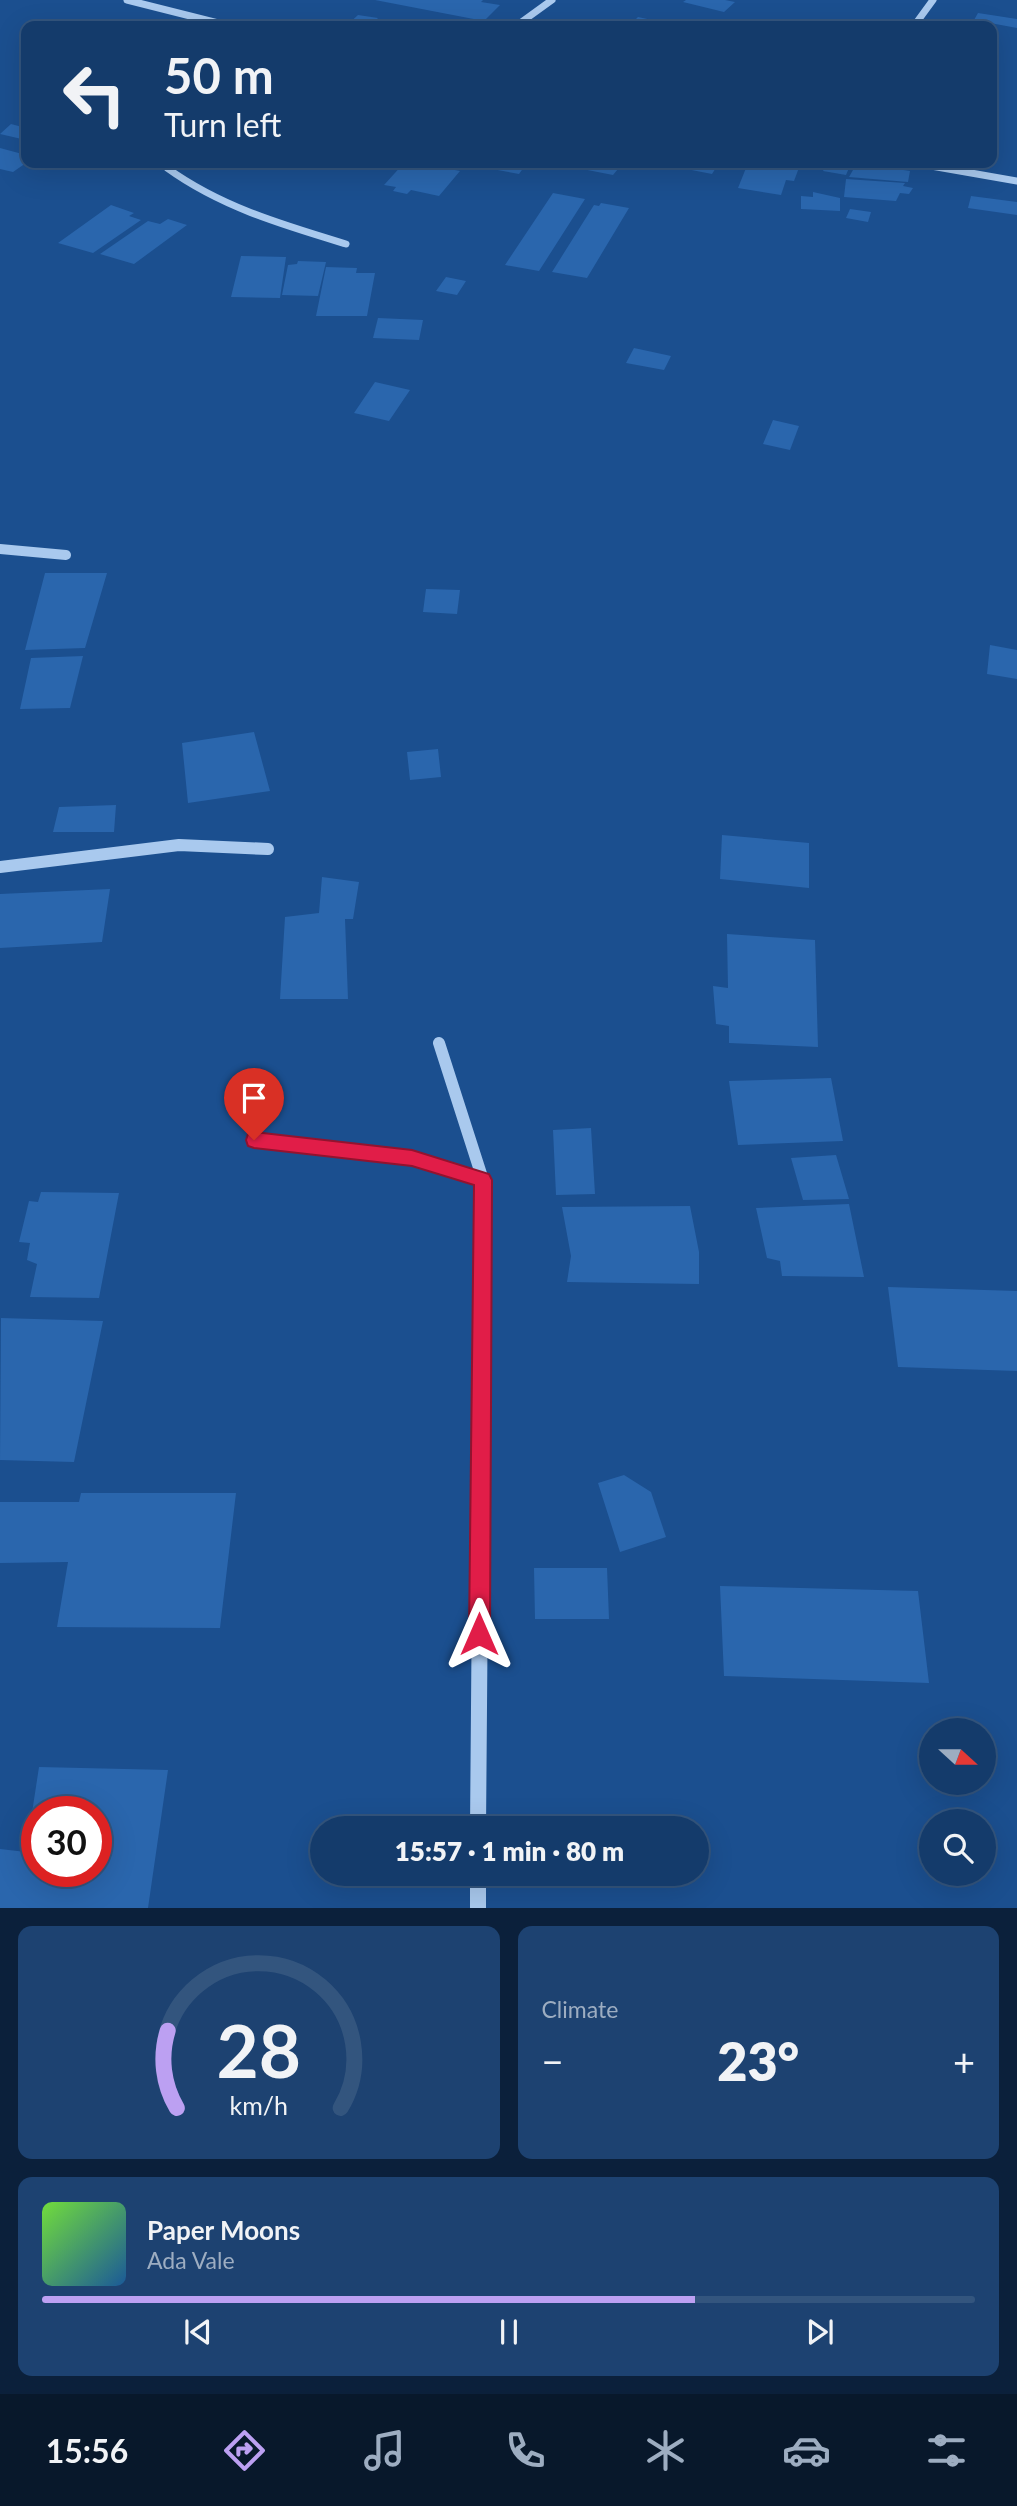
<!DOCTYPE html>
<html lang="en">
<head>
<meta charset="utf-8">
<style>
  :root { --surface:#143b6b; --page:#1d4271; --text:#f1f3f6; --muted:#9dadc1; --line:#33557e; --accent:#bca0f2 }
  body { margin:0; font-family:Lato,sans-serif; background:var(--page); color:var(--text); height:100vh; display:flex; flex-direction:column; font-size:26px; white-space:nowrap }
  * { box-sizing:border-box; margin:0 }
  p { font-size:23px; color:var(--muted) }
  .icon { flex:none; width:38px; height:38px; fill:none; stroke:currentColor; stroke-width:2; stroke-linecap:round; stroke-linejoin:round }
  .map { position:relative; height:1908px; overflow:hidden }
  .drawer { display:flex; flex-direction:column; gap:18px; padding:18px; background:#0b203b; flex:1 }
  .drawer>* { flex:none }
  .top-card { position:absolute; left:21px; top:21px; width:976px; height:147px; border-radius:14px; box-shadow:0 7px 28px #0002,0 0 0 2px var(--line); background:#143b6b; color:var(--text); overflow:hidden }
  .needle { width:46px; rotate:111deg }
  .tools { position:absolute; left:919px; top:1718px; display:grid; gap:14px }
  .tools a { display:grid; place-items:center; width:77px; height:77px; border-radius:50%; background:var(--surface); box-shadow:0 7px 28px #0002,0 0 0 2px var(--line); font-size:35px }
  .speed { position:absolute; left:21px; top:1796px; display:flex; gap:14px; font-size:35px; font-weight:700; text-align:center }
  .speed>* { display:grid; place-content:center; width:91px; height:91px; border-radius:50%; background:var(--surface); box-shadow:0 7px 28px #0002,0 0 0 2px var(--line); line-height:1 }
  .speed .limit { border:10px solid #d22; background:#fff; color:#111 }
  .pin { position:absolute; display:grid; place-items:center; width:60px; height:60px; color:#fff; margin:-72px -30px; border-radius:50% 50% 50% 0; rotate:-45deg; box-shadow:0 0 7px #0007 }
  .pin .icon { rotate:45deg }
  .me { position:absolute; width:77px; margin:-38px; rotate:0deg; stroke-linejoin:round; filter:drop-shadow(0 0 5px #0008) }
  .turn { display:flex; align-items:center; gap:24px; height:147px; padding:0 28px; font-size:32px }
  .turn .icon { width:91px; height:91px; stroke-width:2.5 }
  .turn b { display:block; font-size:49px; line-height:60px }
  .big { font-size:52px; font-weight:800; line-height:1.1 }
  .drawer .widget { flex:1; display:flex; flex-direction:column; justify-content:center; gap:10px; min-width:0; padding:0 24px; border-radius:14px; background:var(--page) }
  .drawer .dial { align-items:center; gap:0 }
  .dial svg { height:182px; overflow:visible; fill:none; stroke:var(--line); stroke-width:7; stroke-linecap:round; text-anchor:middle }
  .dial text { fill:var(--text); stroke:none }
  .song { display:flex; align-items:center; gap:21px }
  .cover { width:84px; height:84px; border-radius:10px; background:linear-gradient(135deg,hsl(100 70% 55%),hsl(210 70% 35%)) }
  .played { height:7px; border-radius:4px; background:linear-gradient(90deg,var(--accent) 70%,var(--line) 70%) }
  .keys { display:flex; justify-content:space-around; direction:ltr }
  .heat { display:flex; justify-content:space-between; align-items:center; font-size:38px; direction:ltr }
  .drawer .tiles { flex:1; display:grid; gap:18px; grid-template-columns:1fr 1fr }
  .widget:last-child { grid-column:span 2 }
  .trip { position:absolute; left:310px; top:1816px; width:399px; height:70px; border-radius:35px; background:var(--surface); box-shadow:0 7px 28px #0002,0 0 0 2px var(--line); font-weight:800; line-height:70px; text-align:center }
  .tabs { display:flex; height:112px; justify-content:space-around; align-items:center; background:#08182b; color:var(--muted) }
  .tabs .icon { width:49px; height:49px }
  .tabs .selected { color:var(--accent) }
  .tabs b { font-size:32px; color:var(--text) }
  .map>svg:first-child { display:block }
  .building { fill:#2a66ad; fill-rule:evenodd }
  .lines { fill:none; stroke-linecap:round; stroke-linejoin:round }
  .minor-far3 { stroke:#a9c9ee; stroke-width:7 }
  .minor-far2 { stroke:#a9c9ee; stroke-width:10 }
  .minor-far1 { stroke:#a9c9ee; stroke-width:12 }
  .minor { stroke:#a9c9ee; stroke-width:16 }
  .route { fill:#e11d48; stroke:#92132f; stroke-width:2 }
</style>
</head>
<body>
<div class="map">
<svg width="1017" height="1908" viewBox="0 0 1017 1908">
  <rect width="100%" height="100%" fill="#1b4f8f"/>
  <path class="building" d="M375,0H483L481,2L500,5L484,21Z
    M686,0H725L735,2L724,12L683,2Z
    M978,13L1017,19V28L974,20Z
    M358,15L378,18L370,26H346Z
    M638,17L675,25V26H629Z
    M11,124L26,128V140L0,134Z
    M0,148L26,155V163L13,172L0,169Z
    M404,163H419L460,171L439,196L411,190L407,194L393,191L396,187L384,185Z
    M496,163H527L519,174L492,169Z
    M576,163H623L613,175L572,167Z
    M673,163H719L712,174L671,166Z
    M748,163H788L800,165L794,181L786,180L781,195L738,188Z
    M827,163H851L846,175L823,171Z
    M857,163L910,171L908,182L849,177Z
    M846,179L905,183L903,186L913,188L909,194L900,193L896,201L844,197Z
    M813,192L840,198V211L801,209V196L813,197Z
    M553,193L585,199L539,271L505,265Z
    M971,196L1017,202V215L968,208Z
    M601,203L629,208L587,278L552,272L594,205L599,206Z
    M111,205L134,213L129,216L141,220L93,253L58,243Z
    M850,209L871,212L868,222L846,218Z
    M168,219L187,225L134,264L100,254L148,221L160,224Z
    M241,256L286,257L280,298L231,297Z
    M298,261L326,262L318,296L282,295L288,265L297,264Z
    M326,267L357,268L356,273H375L367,316H316Z
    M446,277L466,281L457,295L436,291Z
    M378,318L423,320L419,340L373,338Z
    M634,348L671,356L664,370L626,363Z
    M375,382L410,390L389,421L354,413Z
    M773,420L799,426L790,450L763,444Z
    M45,573H107L85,648L25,650Z
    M426,589L460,590L457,614L423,612Z
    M990,645L1017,650V679L987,674Z
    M83,656L70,708L20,709L31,658Z
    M254,732L270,791L188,803L182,743Z
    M438,749L441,777L410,780L407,752Z
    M116,805L114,832H53L59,807Z
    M722,835L809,843V888L720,879Z
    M322,877L359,882L353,919H345L348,999H280L285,917L319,913Z
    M110,889L102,942L0,948V894Z
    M727,934L815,940L818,1047L729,1043V1026L716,1024L713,986L728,988Z
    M831,1078L843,1141L738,1145L729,1081Z
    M591,1128L595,1194L556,1195L553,1130Z
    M836,1155L849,1199L803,1200L791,1158Z
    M41,1192L119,1193L99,1298L30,1297L37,1264L27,1260L30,1243L19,1242L29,1201L38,1202Z
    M849,1204L864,1277L782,1276L780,1261L767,1258L756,1208Z
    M690,1206L699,1252V1284L567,1282L571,1256L562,1207Z
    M888,1287L1017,1291V1371L898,1367Z
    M1,1318L103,1321L74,1462L0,1460Z
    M624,1475L651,1492L666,1537L620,1552L598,1483Z
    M81,1493H236L220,1628L57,1627L68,1562L0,1563V1502H79Z
    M534,1568H607L609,1619H535Z
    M720,1586L918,1591L929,1683L724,1676Z
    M39,1767L168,1770L148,1908H0V1849L26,1852ZM37,1811H96V1871H37Z"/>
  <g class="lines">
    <path class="minor-far3" d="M127,0L230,26
      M516,26L552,0
      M914,26L933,0
      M167,163V168C221,207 283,225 346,244
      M914,163L1017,181"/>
    <path class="minor-far2" d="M0,549L66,555"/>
    <path class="minor-far1" d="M0,867L179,845L268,849
      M439,1043L483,1180
      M254,1140L412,1158L483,1180V1223"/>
    <path class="minor" d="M478,1829L483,1221
      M478,1874V1908"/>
  </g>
  <path class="route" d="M254,1132L412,1150L489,1174L492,1180L490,1634L487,1641L479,1645L472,1641L469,1634L474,1185L412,1166L254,1148L248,1146L246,1140L248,1134Z"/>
</svg>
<div class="tools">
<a><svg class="needle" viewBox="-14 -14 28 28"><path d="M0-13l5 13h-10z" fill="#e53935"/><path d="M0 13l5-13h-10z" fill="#9dadc1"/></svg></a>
<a><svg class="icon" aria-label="search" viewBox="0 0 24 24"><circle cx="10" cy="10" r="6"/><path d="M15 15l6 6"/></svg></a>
</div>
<div class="speed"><div class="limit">30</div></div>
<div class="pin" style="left:254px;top:1140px;background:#d93025"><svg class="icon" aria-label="arrive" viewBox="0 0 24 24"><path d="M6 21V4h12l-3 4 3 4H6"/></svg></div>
<svg class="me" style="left:479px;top:1634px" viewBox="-20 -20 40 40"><path d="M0-17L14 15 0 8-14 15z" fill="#e11d48" stroke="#fff" stroke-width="4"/></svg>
<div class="trip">15:57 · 1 min · 80 m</div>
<div class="top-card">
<div class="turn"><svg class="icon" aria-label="left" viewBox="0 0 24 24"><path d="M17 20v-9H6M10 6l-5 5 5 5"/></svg><div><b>50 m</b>Turn left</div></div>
</div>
</div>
<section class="drawer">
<div class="tiles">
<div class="widget dial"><svg viewBox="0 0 100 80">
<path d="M14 69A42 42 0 1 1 86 69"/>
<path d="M14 69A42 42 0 0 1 10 35" stroke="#bca0f2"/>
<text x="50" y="56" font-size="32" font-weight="700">28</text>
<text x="50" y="72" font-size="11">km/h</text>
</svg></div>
<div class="widget"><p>Climate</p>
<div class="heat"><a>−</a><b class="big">23°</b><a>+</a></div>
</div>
<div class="widget">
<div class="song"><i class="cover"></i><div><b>Paper Moons</b><p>Ada Vale</p></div></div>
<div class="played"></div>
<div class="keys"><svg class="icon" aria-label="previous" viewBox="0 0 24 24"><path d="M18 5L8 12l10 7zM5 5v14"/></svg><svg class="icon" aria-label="pause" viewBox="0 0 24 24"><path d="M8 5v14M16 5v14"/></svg><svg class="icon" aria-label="next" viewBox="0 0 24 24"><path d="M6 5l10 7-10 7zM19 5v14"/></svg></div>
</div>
</div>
</section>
<nav class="tabs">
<b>15:56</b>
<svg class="icon selected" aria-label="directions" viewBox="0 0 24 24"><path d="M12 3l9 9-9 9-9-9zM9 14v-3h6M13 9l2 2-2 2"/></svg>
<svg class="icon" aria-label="music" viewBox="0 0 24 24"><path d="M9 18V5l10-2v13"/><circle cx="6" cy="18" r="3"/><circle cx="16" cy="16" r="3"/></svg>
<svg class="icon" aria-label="phone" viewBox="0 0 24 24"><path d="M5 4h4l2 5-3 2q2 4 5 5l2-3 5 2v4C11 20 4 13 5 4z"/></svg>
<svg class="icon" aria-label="climate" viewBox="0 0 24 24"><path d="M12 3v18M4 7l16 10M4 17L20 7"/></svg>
<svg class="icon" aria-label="car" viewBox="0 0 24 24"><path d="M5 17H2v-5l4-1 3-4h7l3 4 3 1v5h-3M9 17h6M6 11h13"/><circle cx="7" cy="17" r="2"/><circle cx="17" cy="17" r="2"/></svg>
<svg class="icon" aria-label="filters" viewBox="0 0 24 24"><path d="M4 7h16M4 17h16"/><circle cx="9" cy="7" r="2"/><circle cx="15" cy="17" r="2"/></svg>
</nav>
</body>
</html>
